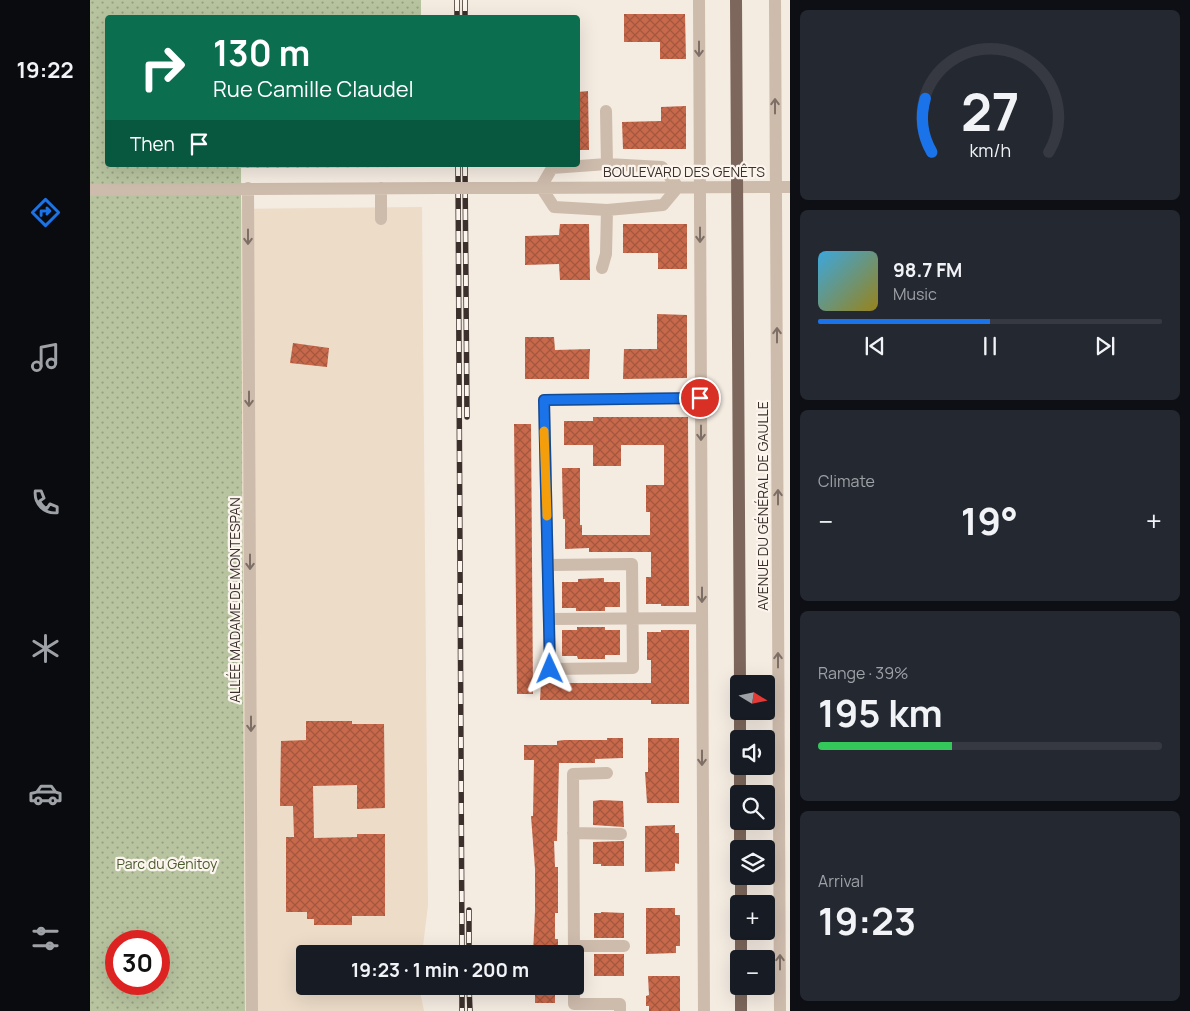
<!DOCTYPE html>
<html lang="en">
<head>
<meta charset="utf-8">
<style>
  :root { --surface:#171b24; --page:#242831; --text:#f1f3f6; --muted:#9ea1a6; --line:#363941; --accent:#1a73e8 }
  body { margin:0; font-family:Manrope,sans-serif; background:var(--page); color:var(--text); height:100vh; display:flex; flex-direction:column; font-size:19px; white-space:nowrap }
  * { box-sizing:border-box; margin:0 }
  p { font-size:16px; color:var(--muted) }
  .icon { flex:none; width:28px; height:28px; fill:none; stroke:currentColor; stroke-width:2; stroke-linecap:round; stroke-linejoin:round }
  .map { position:relative; flex:1; overflow:hidden }
  .sheet { display:flex; flex-direction:column; gap:10px; padding:10px; background:#0d0f14; width:400px }
  .sheet>* { flex:none }
  .banner { position:absolute; left:15px; top:15px; width:475px; height:152px; border-radius:5px; box-shadow:0 5px 20px #0002; background:#0b6e4f; color:#fff; overflow:hidden }
  .needle { width:32px; rotate:100deg }
  .fabs { position:absolute; left:640px; top:675px; display:grid; gap:10px }
  .fabs a { display:grid; place-items:center; width:45px; height:45px; border-radius:5px; background:var(--surface); box-shadow:0 5px 20px #0002; font-size:25px }
  .speed { position:absolute; left:15px; top:930px; display:flex; gap:10px; font-size:25px; font-weight:700; text-align:center }
  .speed>* { display:grid; place-content:center; width:65px; height:65px; border-radius:50%; background:var(--surface); box-shadow:0 5px 20px #0002; line-height:1 }
  .speed .limit { border:8px solid #d22; background:#fff; color:#111 }
  .pin { position:absolute; display:grid; place-items:center; width:42px; height:42px; color:#fff; margin:-21px; border:2px solid #fff; border-radius:50%; box-shadow:0 1px 5px #0007 }
  .me { position:absolute; width:55px; margin:-28px; rotate:359deg; stroke-linejoin:round; filter:drop-shadow(0 0 4px #0008) }
  .turn { display:flex; align-items:center; gap:18px; height:105px; padding:0 25px; font-size:22px }
  .turn .icon { width:65px; height:65px; stroke-width:2.5 }
  .turn b { display:block; font-size:35px; line-height:42px }
  .then { display:flex; align-items:center; height:48px; padding:0 25px; background:#0003; gap:10px; font-size:19px }
  .big { font-size:38px; font-weight:700; line-height:1.1 }
  .sheet .widget { flex:1; display:flex; flex-direction:column; justify-content:center; gap:8px; min-width:0; padding:0 18px; border-radius:8px; background:var(--page) }
  .sheet .dial { align-items:center; gap:0 }
  .dial svg { height:130px; overflow:visible; fill:none; stroke:var(--line); stroke-width:7; stroke-linecap:round; text-anchor:middle }
  .dial text { fill:var(--text); stroke:none }
  .song { display:flex; align-items:center; gap:15px }
  .cover { width:60px; height:60px; border-radius:8px; background:linear-gradient(135deg,hsl(200 70% 55%),hsl(50 70% 35%)) }
  .played { height:5px; border-radius:2px; background:linear-gradient(90deg,var(--accent) 50%,var(--line) 50%) }
  .keys { display:flex; justify-content:space-around; direction:ltr }
  .heat { display:flex; justify-content:space-between; align-items:center; font-size:28px; direction:ltr }
  .charge { height:8px; border-radius:4px; background:linear-gradient(90deg,#34c759 39%,var(--line) 0) }
  .trip { position:absolute; left:206px; top:945px; width:288px; height:50px; border-radius:5px; background:var(--surface); box-shadow:0 5px 20px #0002; font-weight:700; line-height:50px; text-align:center }
  main { display:flex; flex:1; min-height:0 }
  .dock { display:flex; flex-direction:column; width:90px; justify-content:space-around; align-items:center; background:#090b0e; color:var(--muted) }
  .dock .icon { width:35px; height:35px }
  .dock .active { color:var(--accent) }
  .dock b { font-size:22px; color:var(--text) }
  .map>svg:first-child { display:block }
  .park { fill:url(#park-dots); fill-rule:evenodd }
  .plaza { fill:#ecdcc8 }
  .building { fill:url(#building-cross-hatch) }
  .lines { fill:none; stroke-linecap:round; stroke-linejoin:round }
  .minor { stroke:#cdbbac; stroke-width:12 }
  .major { stroke:#7d675c; stroke-width:12 }
  .rail-casing { stroke:#3b302b; stroke-width:5.5 }
  .rail { stroke:#fbf5ee; stroke-width:4; stroke-dasharray:11; stroke-linecap:butt }
  .minor-bridge { stroke:#cdbbac; stroke-width:12 }
  .oneway { stroke:#7d6f65 }
  .route-casing { stroke:#114b97; stroke-width:12 }
  .route { stroke:#1a73e8; stroke-width:9 }
  .slow { stroke:#f59e0b; stroke-width:9 }
  .labels { text-anchor:middle; stroke-width:4.5; stroke-linejoin:round; paint-order:stroke }
  .street-label { font-size:14px; fill:#3b302b; stroke:#fbf5ee }
  .park-label { font-size:14px; fill:#4a5a2e; stroke:#fbf5ee }
</style>
</head>
<body>
<main>
<nav class="dock">
<b>19:22</b>
<svg class="icon active" aria-label="directions" viewBox="0 0 24 24"><path d="M12 3l9 9-9 9-9-9zM9 14v-3h6M13 9l2 2-2 2"/></svg>
<svg class="icon" aria-label="music" viewBox="0 0 24 24"><path d="M9 18V5l10-2v13"/><circle cx="6" cy="18" r="3"/><circle cx="16" cy="16" r="3"/></svg>
<svg class="icon" aria-label="phone" viewBox="0 0 24 24"><path d="M5 4h4l2 5-3 2q2 4 5 5l2-3 5 2v4C11 20 4 13 5 4z"/></svg>
<svg class="icon" aria-label="climate" viewBox="0 0 24 24"><path d="M12 3v18M4 7l16 10M4 17L20 7"/></svg>
<svg class="icon" aria-label="car" viewBox="0 0 24 24"><path d="M5 17H2v-5l4-1 3-4h7l3 4 3 1v5h-3M9 17h6M6 11h13"/><circle cx="7" cy="17" r="2"/><circle cx="17" cy="17" r="2"/></svg>
<svg class="icon" aria-label="filters" viewBox="0 0 24 24"><path d="M4 7h16M4 17h16"/><circle cx="9" cy="7" r="2"/><circle cx="15" cy="17" r="2"/></svg>
</nav>
<div class="map">
<svg width="700" height="1011" viewBox="0 0 700 1011">
  <defs>
    <pattern id="park-dots" width="8" height="8" patternUnits="userSpaceOnUse" patternTransform="scale(1.25)"><rect width="8" height="8" fill="#b8c4a0"/><path d="M2 2h.1M6 6h.1" fill="none" stroke="#97a083" stroke-width="1.8" stroke-linecap="round"/></pattern>
    <pattern id="building-cross-hatch" width="8" height="8" patternUnits="userSpaceOnUse" patternTransform="scale(1.25)"><rect width="8" height="8" fill="#c8694b"/><path d="M0 0l8 8M0 8l8-8" fill="none" stroke="#a4573f"/></pattern>
  </defs>
  <rect width="100%" height="100%" fill="#f4ebe1"/>
  <path class="park" d="M0,0H331V17L18,18V165H331V167L151,168L155,1011H0ZM26,941H69V984H26Z"/>
  <path class="plaza" d="M332,207L338,905L332,954H215V986H329L334,1011H155L151,209Z"/>
  <path class="building" d="M534,14H595L596,59H570V42H534Z
    M498,91L499,150H488V92Z
    M596,106V149H533L532,122L571,121V107Z
    M470,224H499L500,280H470L469,264L435,265V236L469,235Z
    M533,224H597V269H568V253H533Z
    M567,314L597,315V378L533,379L534,349H567Z
    M435,337H464L465,350L500,349L499,379H435Z
    M203,343L239,348L237,367L200,363Z
    M503,417H598L599,606H571V604H556V577H561V552H499V548L475,549V519H473L472,468H490V525H492V535H560V512H556V485H574V445H531V466H503V445H474V421H503Z
    M424,424H441L443,694H427Z
    M514,578V582H530V607H515V611H486V608H472V582H488V579Z
    M487,627H515V630H530V655H515V659H488L487,656H472V630H487Z
    M571,630H599V704H561V700H450L451,683H561V660H557V632H571Z
    M216,721H262V724H294L295,808L267,809V785L223,786L224,838L267,837V834H295V916H262V925H224V919H217V912H196V837H204L203,806H190L191,741L216,740Z
    M517,738H533V758L505,759V763H469L467,841H464L465,867H468V913H465V939H468V954H443L445,911V869L441,816H443L444,760H434V745H467V741L474,740H517Z
    M558,738H589V803H557L555,772H558Z
    M511,800L533,801L534,827L503,825V801Z
    M585,825V833H589V864L585,863V871L555,872V826Z
    M534,841V866H511V864H503V842Z
    M556,908H585V915H590V946H586V953L556,954Z
    M511,912L534,913V938H504V913H511Z
    M504,954H534V976H504Z
    M558,976H590V1011H559V1006H556V996L559,995Z
    M445,986H465V1003H445Z"/>
  <g class="lines">
    <path class="minor" d="M609,0L614,1011
      M685,0L690,1011
      M516,111L517,164
      M517,164L572,167L588,187L573,205L517,210L464,207L451,187L462,168Z
      M158,188L162,1011
      M398,188L700,187
      M0,190L350,188
      M291,219V188
      M512,268L516,254L517,210
      M458,565L542,564L543,668L460,669L454,400L610,398
      M459,619L612,618
      M483,833L531,834
      M484,946H534
      M484,954L483,774L517,773
      M484,986V1004H530V1011"/>
    <path class="major" d="M646,0L650,684
      M650,711V739
      M650,766V794
      M650,821V849
      M651,876V904
      M651,931V959
      M651,986V1011"/>
    <defs>
      <path id="rail" d="M367,0V18
        M375,0V18
        M368,165L372,954
        M375,165L377,417
        M379,910V954
        M372,986V1011
        M379,986L380,1011"/>
    </defs>
    <use href="#rail" class="rail-casing"/>
    <use href="#rail" class="rail"/>
    <path class="minor-bridge" d="M350,188H398"/>
  </g>
  <defs><path id="oneway-shaft" d="M-6 0H5M1.5-3L5.5 0L1.5 3" fill="none" stroke-width="1.6" stroke-linecap="round" stroke-linejoin="round" transform="scale(1.25)"/></defs>
  <g class="oneway">
    <use href="#oneway-shaft" transform="translate(609 49) rotate(90)"/>
    <use href="#oneway-shaft" transform="translate(685 106) rotate(-90)"/>
    <use href="#oneway-shaft" transform="translate(610 235) rotate(90)"/>
    <use href="#oneway-shaft" transform="translate(158 237) rotate(90)"/>
    <use href="#oneway-shaft" transform="translate(687 335) rotate(-90)"/>
    <use href="#oneway-shaft" transform="translate(159 399) rotate(90)"/>
    <use href="#oneway-shaft" transform="translate(611 433) rotate(90)"/>
    <use href="#oneway-shaft" transform="translate(688 497) rotate(-90)"/>
    <use href="#oneway-shaft" transform="translate(160 562) rotate(90)"/>
    <use href="#oneway-shaft" transform="translate(612 595) rotate(90)"/>
    <use href="#oneway-shaft" transform="translate(688 660) rotate(-90)"/>
    <use href="#oneway-shaft" transform="translate(161 724) rotate(90)"/>
    <use href="#oneway-shaft" transform="translate(612 758) rotate(90)"/>
    <use href="#oneway-shaft" transform="translate(690 962) rotate(-90)"/>
  </g>
  <g class="lines">
    <defs>
      <path id="route" d="M460,669L454,400L610,398"/>
    </defs>
    <use href="#route" class="route-casing"/>
    <use href="#route" class="route"/>
    <path class="slow" d="M454,431L457,516"/>
  </g>
  <g class="labels">
    <g class="street-label">
      <text x="594" y="177">BOULEVARD DES GENÊTS</text>
      <text transform="translate(673 506) rotate(-90)" y="5">AVENUE DU GÉNÉRAL DE GAULLE</text>
      <text transform="translate(145 600) rotate(-90)" y="5">ALLÉE MADAME DE MONTESPAN</text>
    </g>
    <g class="park-label">
      <text x="77" y="869">Parc du Génitoy</text>
    </g>
  </g>
</svg>
<div class="fabs">
<a><svg class="needle" viewBox="-14 -14 28 28"><path d="M0-13l5 13h-10z" fill="#e53935"/><path d="M0 13l5-13h-10z" fill="#9ea1a6"/></svg></a>
<a><svg class="icon" aria-label="sound" viewBox="0 0 24 24"><path d="M4 9h4l5-4v14l-5-4H4zM17 9q2 3 0 6"/></svg></a>
<a><svg class="icon" aria-label="search" viewBox="0 0 24 24"><circle cx="10" cy="10" r="6"/><path d="M15 15l6 6"/></svg></a>
<a><svg class="icon" aria-label="layers" viewBox="0 0 24 24"><path d="M12 4l9 5-9 5-9-5zM3 14l9 5 9-5"/></svg></a>
<a>+</a>
<a>−</a>
</div>
<div class="speed"><div class="limit">30</div></div>
<div class="pin" style="left:610px;top:398px;background:#d93025"><svg class="icon" aria-label="arrive" viewBox="0 0 24 24"><path d="M6 21V4h12l-3 4 3 4H6"/></svg></div>
<svg class="me" style="left:460px;top:669px" viewBox="-20 -20 40 40"><path d="M0-17L14 15 0 8-14 15z" fill="#1a73e8" stroke="#fff" stroke-width="4"/></svg>
<div class="trip">19:23 · 1 min · 200 m</div>
<div class="banner">
<div class="turn"><svg class="icon" aria-label="right" viewBox="0 0 24 24"><path d="M7 20v-9h11M14 6l5 5-5 5"/></svg><div><b>130 m</b>Rue Camille Claudel</div></div>
<div class="then">Then<svg class="icon" aria-label="arrive" viewBox="0 0 24 24"><path d="M6 21V4h12l-3 4 3 4H6"/></svg></div>
</div>
</div>
<section class="sheet">
<div class="widget dial"><svg viewBox="0 0 100 80">
<path d="M14 69A42 42 0 1 1 86 69"/>
<path d="M14 69A42 42 0 0 1 10 36" stroke="#1a73e8"/>
<text x="50" y="56" font-size="32" font-weight="700">27</text>
<text x="50" y="72" font-size="11">km/h</text>
</svg></div>
<div class="widget">
<div class="song"><i class="cover"></i><div><b>98.7 FM</b><p>Music</p></div></div>
<div class="played"></div>
<div class="keys"><svg class="icon" aria-label="previous" viewBox="0 0 24 24"><path d="M18 5L8 12l10 7zM5 5v14"/></svg><svg class="icon" aria-label="pause" viewBox="0 0 24 24"><path d="M8 5v14M16 5v14"/></svg><svg class="icon" aria-label="next" viewBox="0 0 24 24"><path d="M6 5l10 7-10 7zM19 5v14"/></svg></div>
</div>
<div class="widget"><p>Climate</p>
<div class="heat"><a>−</a><b class="big">19°</b><a>+</a></div>
</div>
<div class="widget"><p>Range · 39%</p><b class="big">195 km</b><div class="charge"></div></div>
<div class="widget"><p>Arrival</p><b class="big">19:23</b></div>
</section>
</main>
</body>
</html>
